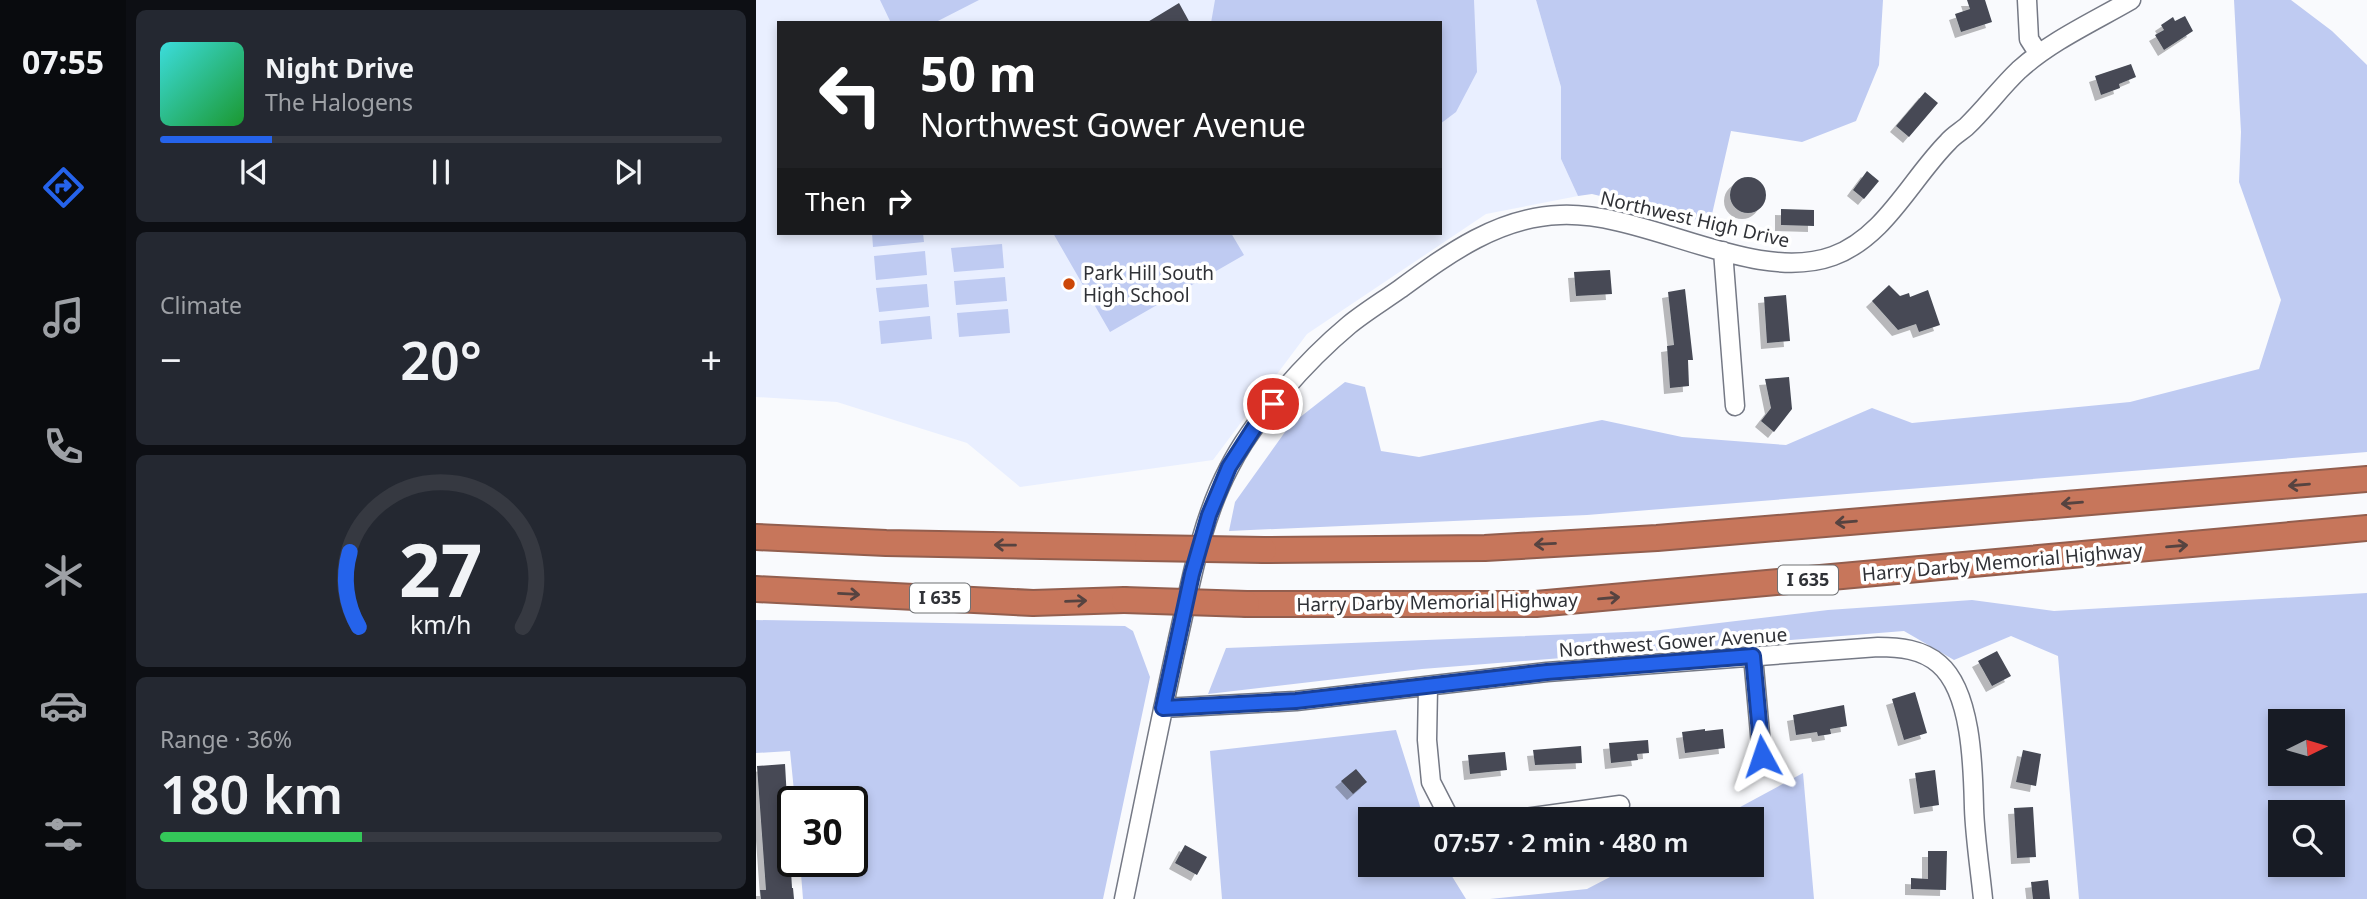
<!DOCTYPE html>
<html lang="en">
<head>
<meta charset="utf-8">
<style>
  :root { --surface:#171b24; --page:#242831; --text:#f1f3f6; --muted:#9ea1a6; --line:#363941; --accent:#2563eb }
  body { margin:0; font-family:"Noto Sans",sans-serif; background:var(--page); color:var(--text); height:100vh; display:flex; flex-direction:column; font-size:26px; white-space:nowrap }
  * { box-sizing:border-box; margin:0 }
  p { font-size:23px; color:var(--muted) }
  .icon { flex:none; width:38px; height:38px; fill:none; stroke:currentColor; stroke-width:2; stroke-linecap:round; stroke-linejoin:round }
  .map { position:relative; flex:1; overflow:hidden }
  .details { display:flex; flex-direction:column; gap:10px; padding:10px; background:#0d0f14; width:630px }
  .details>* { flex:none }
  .guide { position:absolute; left:21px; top:21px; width:665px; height:214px; border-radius:0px; box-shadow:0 4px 10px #0003; background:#202124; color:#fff; overflow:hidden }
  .needle { width:46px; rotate:85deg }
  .fabs { position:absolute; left:1512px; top:709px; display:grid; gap:14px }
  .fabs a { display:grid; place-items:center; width:77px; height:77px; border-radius:0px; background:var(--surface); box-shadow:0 4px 10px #0003; font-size:35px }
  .speed { position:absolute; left:21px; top:786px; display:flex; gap:14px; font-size:35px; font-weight:700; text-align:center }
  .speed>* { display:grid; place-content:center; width:91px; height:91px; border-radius:50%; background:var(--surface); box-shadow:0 4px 10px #0003; line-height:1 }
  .speed .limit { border:4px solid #111; border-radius:10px; background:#fff; color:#111 }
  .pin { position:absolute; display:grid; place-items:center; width:60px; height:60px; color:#fff; margin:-30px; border:4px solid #fff; border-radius:50%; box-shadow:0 2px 7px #0007 }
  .me { position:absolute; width:77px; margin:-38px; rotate:355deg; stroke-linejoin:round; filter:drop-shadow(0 0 5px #0008) }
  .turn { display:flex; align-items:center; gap:24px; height:147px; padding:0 28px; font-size:32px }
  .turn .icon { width:91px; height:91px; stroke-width:2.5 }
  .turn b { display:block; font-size:49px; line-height:60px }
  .then { display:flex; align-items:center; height:66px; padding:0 28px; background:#0003; gap:14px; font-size:26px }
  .big { font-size:52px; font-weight:600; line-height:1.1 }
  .details .card { flex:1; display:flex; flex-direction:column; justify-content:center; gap:10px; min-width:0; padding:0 24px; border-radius:10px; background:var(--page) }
  .details .dial { align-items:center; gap:0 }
  .dial svg { height:182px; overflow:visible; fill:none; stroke:var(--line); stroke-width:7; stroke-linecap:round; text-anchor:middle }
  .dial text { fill:var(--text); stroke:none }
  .song { display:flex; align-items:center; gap:21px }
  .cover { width:84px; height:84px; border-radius:10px; background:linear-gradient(135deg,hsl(180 70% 55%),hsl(130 70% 35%)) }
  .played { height:7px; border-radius:4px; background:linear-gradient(90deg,var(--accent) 20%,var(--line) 20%) }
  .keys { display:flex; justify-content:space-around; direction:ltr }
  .heat { display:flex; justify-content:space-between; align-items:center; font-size:38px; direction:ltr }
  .charge { height:10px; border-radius:5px; background:linear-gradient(90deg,#34c759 36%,var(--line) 0) }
  .trip { position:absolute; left:602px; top:807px; width:406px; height:70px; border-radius:0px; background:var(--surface); box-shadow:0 4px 10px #0003; font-weight:600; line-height:70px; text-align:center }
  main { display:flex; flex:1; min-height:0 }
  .tabs { display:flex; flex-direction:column; width:126px; justify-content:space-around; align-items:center; background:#090b0e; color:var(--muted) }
  .tabs .icon { width:49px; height:49px }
  .tabs .current { color:var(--accent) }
  .tabs b { font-size:32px; color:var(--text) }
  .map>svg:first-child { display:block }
  .built { fill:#e9efff; fill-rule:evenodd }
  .green { fill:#bfcbf2; fill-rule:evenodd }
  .building { fill:#464a55; filter:url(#shadow) }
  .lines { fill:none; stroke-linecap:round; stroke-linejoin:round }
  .minor-casing { stroke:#757985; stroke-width:21 }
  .highway-casing { stroke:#925e4e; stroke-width:28 }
  .minor { stroke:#fff; stroke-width:18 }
  .highway { stroke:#c7765b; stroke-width:24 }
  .highway-bridge-casing { stroke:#925e4e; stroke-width:28; stroke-linecap:butt }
  .highway-bridge { stroke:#c7765b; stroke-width:24 }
  .oneway { stroke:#564340 }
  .route-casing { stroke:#184099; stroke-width:18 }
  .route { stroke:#2563eb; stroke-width:12 }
  .poi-dot { fill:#cc4708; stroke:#fff; stroke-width:2.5 }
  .labels { text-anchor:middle; stroke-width:7; stroke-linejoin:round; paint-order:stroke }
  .shield { fill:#fff; stroke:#6e7073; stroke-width:2 }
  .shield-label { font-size:18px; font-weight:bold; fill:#303237 }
  .street-label { font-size:19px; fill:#303237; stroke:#fff }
  .poi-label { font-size:19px; fill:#303237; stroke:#fff; text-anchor:start }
</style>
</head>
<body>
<main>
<nav class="tabs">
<b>07:55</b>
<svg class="icon current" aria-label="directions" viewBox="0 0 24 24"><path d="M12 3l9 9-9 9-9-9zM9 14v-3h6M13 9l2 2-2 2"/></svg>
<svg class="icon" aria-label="music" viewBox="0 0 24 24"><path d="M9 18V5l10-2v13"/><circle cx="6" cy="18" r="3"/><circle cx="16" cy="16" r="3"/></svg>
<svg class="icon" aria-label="phone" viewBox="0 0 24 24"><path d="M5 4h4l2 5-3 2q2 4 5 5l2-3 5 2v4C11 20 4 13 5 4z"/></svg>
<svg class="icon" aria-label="climate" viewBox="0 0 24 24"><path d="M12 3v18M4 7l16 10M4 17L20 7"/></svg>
<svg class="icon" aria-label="car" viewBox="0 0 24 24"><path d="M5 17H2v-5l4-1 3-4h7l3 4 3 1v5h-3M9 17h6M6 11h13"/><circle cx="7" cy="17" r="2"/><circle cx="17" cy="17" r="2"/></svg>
<svg class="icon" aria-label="filters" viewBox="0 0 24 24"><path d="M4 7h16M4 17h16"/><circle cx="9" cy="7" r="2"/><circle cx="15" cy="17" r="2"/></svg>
</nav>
<section class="details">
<div class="card">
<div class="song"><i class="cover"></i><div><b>Night Drive</b><p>The Halogens</p></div></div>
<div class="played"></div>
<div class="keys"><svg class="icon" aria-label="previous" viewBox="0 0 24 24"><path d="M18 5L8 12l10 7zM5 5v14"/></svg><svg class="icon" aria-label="pause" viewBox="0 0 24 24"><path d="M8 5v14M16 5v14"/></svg><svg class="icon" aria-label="next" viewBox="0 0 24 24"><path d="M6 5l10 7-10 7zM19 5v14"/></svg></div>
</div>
<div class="card"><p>Climate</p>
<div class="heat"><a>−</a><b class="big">20°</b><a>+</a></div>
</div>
<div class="card dial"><svg viewBox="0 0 100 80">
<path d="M14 69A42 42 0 1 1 86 69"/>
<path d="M14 69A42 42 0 0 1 10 36" stroke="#2563eb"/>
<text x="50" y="56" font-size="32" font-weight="700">27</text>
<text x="50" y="72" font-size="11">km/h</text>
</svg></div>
<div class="card"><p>Range · 36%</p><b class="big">180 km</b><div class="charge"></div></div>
</section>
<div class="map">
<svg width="1611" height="899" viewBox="0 0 1611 899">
  <defs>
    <filter id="shadow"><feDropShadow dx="-6" dy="6" stdDeviation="0" flood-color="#0004"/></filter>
  </defs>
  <rect width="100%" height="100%" fill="#f9fafd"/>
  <path class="built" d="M0,0H780L805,87V159L822,196L730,214L551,334L457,460L264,487L211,443L81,402L0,397ZM23,23H684V233H23Z"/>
  <path class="green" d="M124,0H223L178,23H135Z
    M459,0H718L721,72L700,112L684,124V23H455Z
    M780,0H1127L1123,65L1100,121L1046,142L975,131L954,223L836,194L822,196L805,159V87Z
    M1478,0H1535L1576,31L1611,65V452L831,515L473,531L479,502L534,425L589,382L609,387L625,451L663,457L846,420L926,437L1030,445L1116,408L1156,423L1374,402L1503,369L1525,300L1483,182L1485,132Z
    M116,233H167L168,242L117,247Z
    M297,233H475L488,255L354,332Z
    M246,244L248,268L198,272L195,248Z
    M169,251L171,275L120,280L118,256Z
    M249,277L251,301L200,305L198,281Z
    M171,284L173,307L123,312L120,288Z
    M252,309L254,333L203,337L201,313Z
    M174,316L176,339L125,344L123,321Z
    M1611,593V899H1323L1302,656L1255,636L1198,660L1148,631L666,669L452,694L470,648L896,631L1072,610L1216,600L1298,611ZM1524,721H1577V774H1524ZM1524,812H1577V864H1524Z
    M0,620L369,626L377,631L394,677L347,899H47L44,861H96V802L39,801L34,751L0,753Z
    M640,730L668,819H614V864L689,865L710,899H466L454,751Z
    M1047,773L1058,899H734L831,889L877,865L996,864V819H962Z"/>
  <path class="building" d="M1211,0H1229L1236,22L1205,32L1199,14L1214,9Z
    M423,3L434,23H390Z
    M1429,16L1437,31L1408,50L1399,35L1408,30L1405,25L1417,17L1419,21Z
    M1375,64L1380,77L1363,84L1364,88L1345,95L1339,76Z
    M1169,92L1182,103L1153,137L1140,126Z
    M1111,171L1123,181L1108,199L1097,190Z
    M974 195a18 18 0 1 1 36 0a18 18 0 1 1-36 0Z
    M1025,209L1058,210V226L1025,225Z
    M854,270L856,294L820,296L818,272Z
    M1133,285L1144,296L1153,293L1154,297L1172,290L1184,325L1163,332L1160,324L1142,330L1116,301Z
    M929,289L937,360H932L933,386L914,388L911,346L918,345L912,292Z
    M1030,295L1034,341L1011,343L1008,297Z
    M1033,377L1036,409L1018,432L1005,421L1015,408L1009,379Z
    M1241,651L1255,676L1236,686L1222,661Z
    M1159,692L1171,733L1148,740L1136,699Z
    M1088,705L1091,726L1074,729L1075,734L1062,736L1061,732L1040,735L1037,715Z
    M949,729V731L967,729L969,748L929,753L926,732Z
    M892,740L893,753L881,754L882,760L855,763L853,743Z
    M825,746L826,763L779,765L777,750Z
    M1267,750L1285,754L1280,786L1260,782Z
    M749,752L751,770L714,774L712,755Z
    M29,764L36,888H37L38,899H5L4,890H10L1,766Z
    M600,769L611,782L597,794L585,781Z
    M1179,770L1183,805L1164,808L1159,773Z
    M1277,807L1280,857L1261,858L1258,808Z
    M429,845L451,857L441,875L419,863Z
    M1172,851H1191L1190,890L1155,889V878L1172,879Z
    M1292,880L1294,899H1277L1275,882Z"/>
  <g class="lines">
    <defs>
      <path id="minor" d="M1271,0L1273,39L1282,53
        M967,251L979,406
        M997,656L1006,756
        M672,687L671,740L675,782L694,819
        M407,708L540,701L791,672L1122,647C1143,647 1166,649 1183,664C1216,692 1217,768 1218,808C1219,838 1224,869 1227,899
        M761,819L864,805
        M368,899C386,812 403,726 422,639C435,582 445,521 473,468C497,420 551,360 593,325C609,312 627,301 644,289C692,254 742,217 804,215C890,211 998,285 1077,256C1129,237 1155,179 1192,142C1197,136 1204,132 1210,127C1229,109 1244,88 1263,70C1295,41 1337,22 1375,0"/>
      <path id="highway" d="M0,537L130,543L391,548
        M508,550L729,548L901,538L1611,479
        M0,589L277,603L368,600
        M491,604H780L1611,528"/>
    </defs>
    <use href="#minor" class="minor-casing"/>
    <use href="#highway" class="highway-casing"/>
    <use href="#minor" class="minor"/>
    <use href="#highway" class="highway"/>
    <defs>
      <path id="highway-bridge" d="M391,548L508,550
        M368,600L491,604"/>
    </defs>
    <use href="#highway-bridge" class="highway-bridge-casing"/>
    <use href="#highway-bridge" class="highway-bridge"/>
  </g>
  <defs><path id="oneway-shaft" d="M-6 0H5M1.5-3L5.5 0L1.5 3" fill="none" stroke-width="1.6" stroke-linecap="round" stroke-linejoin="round" transform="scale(1.75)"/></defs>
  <g class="oneway">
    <use href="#oneway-shaft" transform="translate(1543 485) rotate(175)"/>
    <use href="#oneway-shaft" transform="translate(1316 503) rotate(175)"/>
    <use href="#oneway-shaft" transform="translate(1090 522) rotate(175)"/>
    <use href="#oneway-shaft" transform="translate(789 544) rotate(177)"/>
    <use href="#oneway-shaft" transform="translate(249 545) rotate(-179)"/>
    <use href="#oneway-shaft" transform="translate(1421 546) rotate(-5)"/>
    <use href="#oneway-shaft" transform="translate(93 594) rotate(3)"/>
    <use href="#oneway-shaft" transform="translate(853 598) rotate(-5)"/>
    <use href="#oneway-shaft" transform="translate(320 601) rotate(-2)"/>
  </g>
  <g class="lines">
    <defs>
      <path id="route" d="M517,404L500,425L473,467L453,515L436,574L407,708L540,701L791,672L997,656L1006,756"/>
    </defs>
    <use href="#route" class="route-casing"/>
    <use href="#route" class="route"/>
  </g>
  <circle class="poi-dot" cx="313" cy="284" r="7"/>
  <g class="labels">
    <g class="shield">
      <rect x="1022" y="565.5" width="60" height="29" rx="5"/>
      <rect x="154" y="583.5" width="60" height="29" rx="5"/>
    </g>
    <g class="shield-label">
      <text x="1052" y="586">I 635</text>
      <text x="184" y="604">I 635</text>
    </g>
    <g class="street-label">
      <text transform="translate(939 219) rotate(13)" y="7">Northwest High Drive</text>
      <text transform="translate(1246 562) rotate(-5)" y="7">Harry Darby Memorial Highway</text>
      <text transform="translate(681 602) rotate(-1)" y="7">Harry Darby Memorial Highway</text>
      <text transform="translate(917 642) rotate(-4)" y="7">Northwest Gower Avenue</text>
    </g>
    <g class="poi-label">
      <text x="327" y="280">Park Hill South<tspan x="327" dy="22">High School</tspan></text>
    </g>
  </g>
</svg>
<div class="fabs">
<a><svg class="needle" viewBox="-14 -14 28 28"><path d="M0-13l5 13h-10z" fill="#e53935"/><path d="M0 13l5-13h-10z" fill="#9ea1a6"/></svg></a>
<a><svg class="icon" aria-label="search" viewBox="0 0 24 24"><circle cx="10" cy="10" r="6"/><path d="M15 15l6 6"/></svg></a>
</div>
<div class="speed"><div class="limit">30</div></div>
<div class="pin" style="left:517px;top:404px;background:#d93025"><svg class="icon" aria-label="arrive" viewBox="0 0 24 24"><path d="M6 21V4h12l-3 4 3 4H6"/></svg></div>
<svg class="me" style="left:1006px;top:756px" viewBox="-20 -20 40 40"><path d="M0-17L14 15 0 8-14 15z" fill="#2563eb" stroke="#fff" stroke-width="4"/></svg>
<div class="trip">07:57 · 2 min · 480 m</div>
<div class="guide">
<div class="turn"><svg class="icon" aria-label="left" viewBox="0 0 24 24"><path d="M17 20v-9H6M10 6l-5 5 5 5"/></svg><div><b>50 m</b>Northwest Gower Avenue</div></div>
<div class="then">Then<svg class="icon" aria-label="right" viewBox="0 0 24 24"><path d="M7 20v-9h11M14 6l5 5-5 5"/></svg></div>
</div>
</div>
</main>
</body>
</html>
